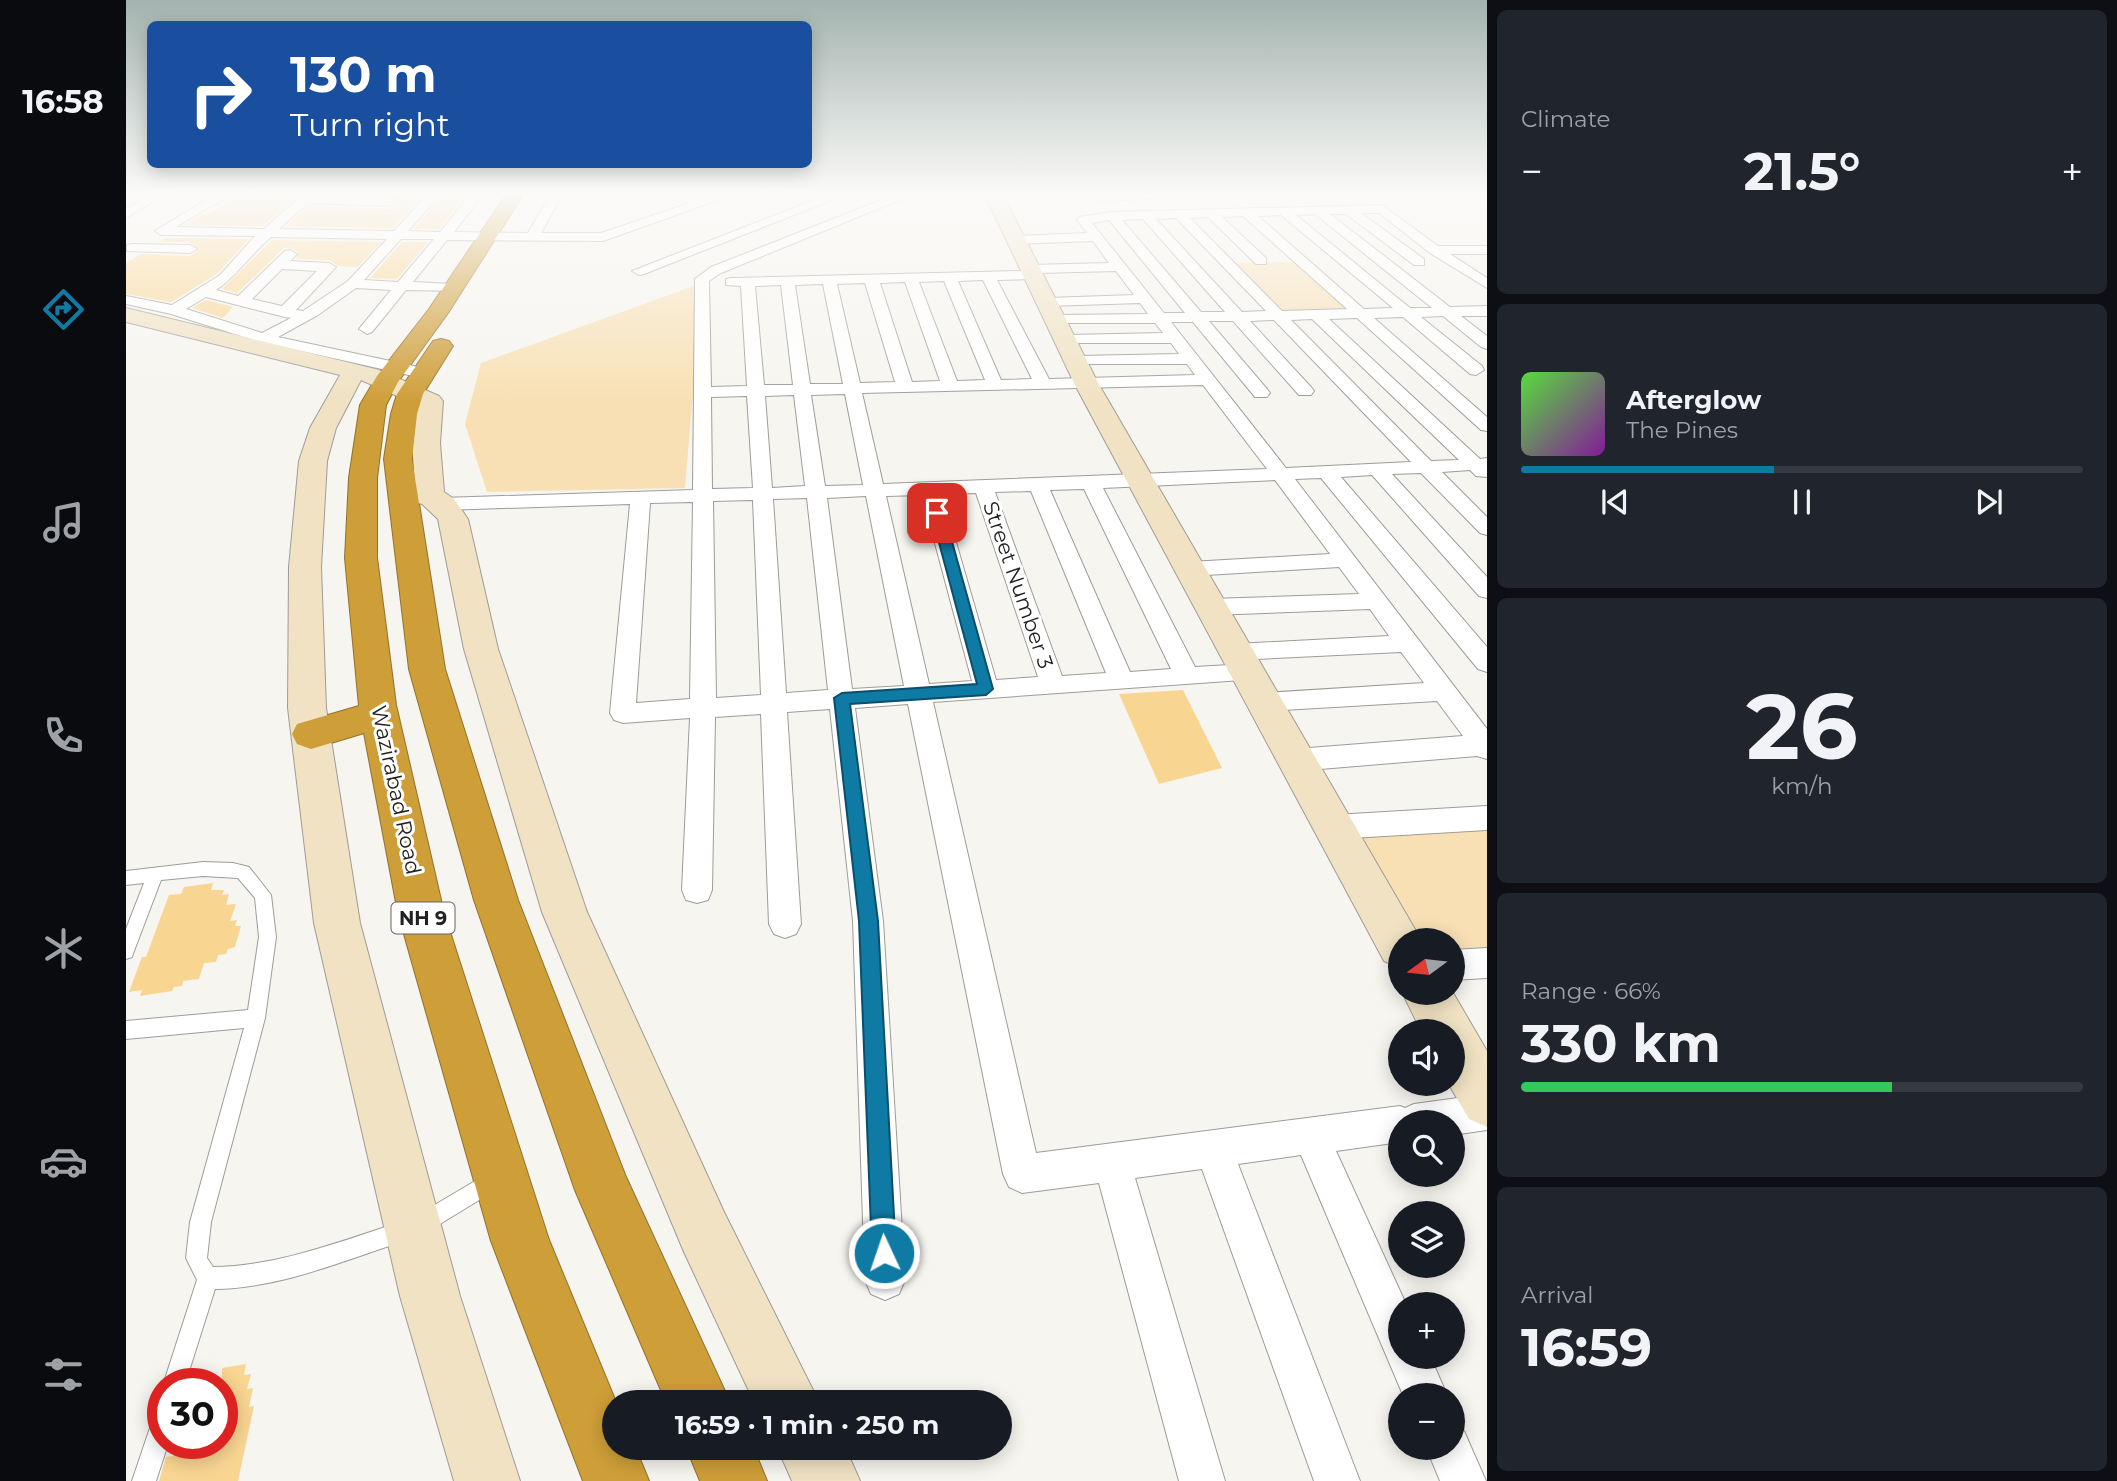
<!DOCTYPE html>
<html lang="en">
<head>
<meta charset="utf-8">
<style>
  :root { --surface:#171b24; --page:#20242c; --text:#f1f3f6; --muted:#9ea1a6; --line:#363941; --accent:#0f7aa4 }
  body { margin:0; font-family:Montserrat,sans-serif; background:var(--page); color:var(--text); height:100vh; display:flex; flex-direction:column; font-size:26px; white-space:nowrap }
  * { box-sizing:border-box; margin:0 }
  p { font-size:23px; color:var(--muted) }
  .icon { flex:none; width:38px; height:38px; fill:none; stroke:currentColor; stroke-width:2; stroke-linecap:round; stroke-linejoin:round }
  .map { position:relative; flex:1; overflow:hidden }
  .details { display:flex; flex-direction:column; gap:10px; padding:10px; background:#0d0f14; width:630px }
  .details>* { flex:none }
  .banner { position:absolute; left:21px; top:21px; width:665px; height:147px; border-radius:10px; box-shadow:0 4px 18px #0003; background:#1a4fa0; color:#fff; overflow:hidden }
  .needle { width:46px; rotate:255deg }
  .buttons { position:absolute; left:1262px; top:928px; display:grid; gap:14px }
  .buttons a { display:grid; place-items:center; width:77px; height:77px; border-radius:50%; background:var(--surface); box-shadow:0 4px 18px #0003; font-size:35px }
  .speed { position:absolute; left:21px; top:1368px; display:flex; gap:14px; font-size:35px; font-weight:700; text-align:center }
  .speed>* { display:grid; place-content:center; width:91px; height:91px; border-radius:50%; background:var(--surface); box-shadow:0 4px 18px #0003; line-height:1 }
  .speed .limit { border:10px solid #d22; background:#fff; color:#111 }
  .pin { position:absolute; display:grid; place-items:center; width:60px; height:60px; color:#fff; margin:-30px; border-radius:14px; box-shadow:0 4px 10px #0006 }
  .me { position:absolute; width:77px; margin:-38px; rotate:357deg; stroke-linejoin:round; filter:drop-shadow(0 0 5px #0008) }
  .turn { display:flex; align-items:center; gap:24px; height:147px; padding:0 28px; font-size:32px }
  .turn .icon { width:91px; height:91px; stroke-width:2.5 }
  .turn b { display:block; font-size:49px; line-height:60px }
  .big { font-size:52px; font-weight:700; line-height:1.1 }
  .details .card { flex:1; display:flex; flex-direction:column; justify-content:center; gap:10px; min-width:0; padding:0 24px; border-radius:10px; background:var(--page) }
  .details .dial { align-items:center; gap:0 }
  .dial b { font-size:91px; line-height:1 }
  .song { display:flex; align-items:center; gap:21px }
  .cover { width:84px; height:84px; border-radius:10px; background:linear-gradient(135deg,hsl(110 70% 55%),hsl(290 70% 35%)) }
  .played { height:7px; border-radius:4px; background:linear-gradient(90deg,var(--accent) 45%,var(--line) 45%) }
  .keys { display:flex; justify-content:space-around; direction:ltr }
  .heat { display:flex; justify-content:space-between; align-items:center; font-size:38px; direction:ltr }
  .charge { height:10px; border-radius:5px; background:linear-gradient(90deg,#34c759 66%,var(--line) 0) }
  .trip { position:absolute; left:476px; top:1390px; width:410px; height:70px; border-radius:35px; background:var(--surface); box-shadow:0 4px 18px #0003; font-weight:700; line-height:70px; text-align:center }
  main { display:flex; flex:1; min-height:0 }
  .dock { display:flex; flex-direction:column; width:126px; justify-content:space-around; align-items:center; background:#090b0e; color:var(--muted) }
  .dock .icon { width:49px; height:49px }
  .dock .current { color:var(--accent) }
  .dock b { font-size:32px; color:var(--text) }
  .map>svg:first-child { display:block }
  .green { fill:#f8e0b4 }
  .building { fill:#f9d592 }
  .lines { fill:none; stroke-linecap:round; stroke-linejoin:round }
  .lane-casing { stroke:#9e9c98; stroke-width:2 }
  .street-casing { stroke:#9e9c98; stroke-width:2 }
  .secondary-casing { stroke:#9e9c98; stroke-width:2 }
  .highway-casing { stroke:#91722f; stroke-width:2 }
  .lane { fill:#fff; fill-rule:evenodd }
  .street { fill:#fff; fill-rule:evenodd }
  .secondary { fill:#f0e2c3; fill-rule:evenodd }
  .highway { fill:#ce9e38; fill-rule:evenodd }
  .route { fill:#0f7aa4; stroke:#0a4f6b; stroke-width:2 }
  .labels { text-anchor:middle; stroke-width:6; stroke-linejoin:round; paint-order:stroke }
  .shield { fill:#fff; stroke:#646462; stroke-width:2 }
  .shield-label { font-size:19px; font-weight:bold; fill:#21211f }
  .street-label { font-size:21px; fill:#21211f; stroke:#fff }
</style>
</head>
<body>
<main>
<nav class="dock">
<b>16:58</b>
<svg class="icon current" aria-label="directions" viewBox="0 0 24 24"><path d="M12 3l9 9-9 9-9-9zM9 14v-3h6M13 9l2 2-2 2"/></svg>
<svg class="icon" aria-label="music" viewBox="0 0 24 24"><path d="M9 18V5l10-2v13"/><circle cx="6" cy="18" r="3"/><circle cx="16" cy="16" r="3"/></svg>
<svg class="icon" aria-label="phone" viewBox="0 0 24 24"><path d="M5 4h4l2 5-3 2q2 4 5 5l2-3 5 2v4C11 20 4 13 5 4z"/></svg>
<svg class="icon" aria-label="climate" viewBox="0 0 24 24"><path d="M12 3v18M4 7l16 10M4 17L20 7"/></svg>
<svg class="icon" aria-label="car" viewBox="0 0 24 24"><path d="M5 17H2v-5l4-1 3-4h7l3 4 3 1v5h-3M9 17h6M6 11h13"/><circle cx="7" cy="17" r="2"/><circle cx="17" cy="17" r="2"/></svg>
<svg class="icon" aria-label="filters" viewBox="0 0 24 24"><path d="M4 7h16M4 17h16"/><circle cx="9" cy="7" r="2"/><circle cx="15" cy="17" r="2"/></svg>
</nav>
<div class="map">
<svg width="1361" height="1481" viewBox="0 0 1361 1481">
  <rect width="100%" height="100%" fill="#f7f5f0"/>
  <path class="green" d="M1179,262L1233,309L1152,311L1104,263Z
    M576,283L559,488L361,492L339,424L355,363Z
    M1361,818V963L1327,965L1326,940H1274L1208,827Z"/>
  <path class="building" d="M110,195H172L137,226L59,225L75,215H81Z
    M263,195H297L267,228L160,226L183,206L263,209L271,203Z
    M316,195H340L313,229H288Z
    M40,238L123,239L92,273L45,302L0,294V263L15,254L64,256L73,250L64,242H34Z
    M146,240L255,242L232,267L212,266L203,260L170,259L172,252L165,248H158L111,293L96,289Z
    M276,242H302L271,279L244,278Z
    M80,300L107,307L97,318L66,308Z
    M1057,690L1096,768L1033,784L993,694Z
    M87,883L85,890H98L96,895L103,894L100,905L110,904L104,921L111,920L109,926H115L109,947L102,949L100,954L92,955L90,962L78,963L73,979L57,981L56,986L48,987L46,991L14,996L16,990L3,992L16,957H20L43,895L55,894L58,887Z
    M120,1364L118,1375L125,1374L121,1389L127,1388L123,1407L128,1406L112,1481H33L40,1457L47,1456L50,1444H96V1368Z"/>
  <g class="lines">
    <defs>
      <path id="lane" d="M77,862L107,863L123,867L145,895L150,937L139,1018L85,1222L81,1258L87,1267C154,1266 215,1241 278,1221L285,1224L288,1231L285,1238L278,1241C216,1261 155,1288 89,1289L59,1384L37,1385L71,1280L60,1258L64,1222L118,1028L0,1039V1021L122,1010L133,937L129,898L112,878L77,876L35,880L8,951L6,957L0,959V929L18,883L0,885V871Z
        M366,1171L373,1174L376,1181L373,1188L304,1230L297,1233L290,1230L287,1223L290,1216Z
        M37,1409V1444H42L30,1481H6L29,1413Z"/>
      <path id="street" d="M23,195H38L0,218V209Z
        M88,195H104L50,227L138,229L176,195L263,198L269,202L263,206L182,203L153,229L268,231L301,195H314L282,231L314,232L344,195H357L328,232L402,233L424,195H436L415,233H475L564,203L526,195L579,198L606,195L477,241L321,240L287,282L327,284L332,285L334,288L332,291L280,290L246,332L241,334L233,329L265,290L230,288L192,315L152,337L302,369L304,373L296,378L131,341L45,314L0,304V296L46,305L94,275L129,236L35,235L29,231ZM145,237L261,239L222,281L177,311L170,310L210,267L203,263L164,261L171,254L164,250L159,251L112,296L90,290C111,276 125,254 145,237ZM275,239H308L272,282L238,280ZM156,269L191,271L156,306L126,299ZM80,297L159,317L165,318L136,333L60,309Z
        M701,195H719L518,274L513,275L506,271Z
        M768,195H786L595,273L583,281L585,387L621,386L615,286L600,285V279L605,278L897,271L898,266L903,265L983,263L967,241L887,244L880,240L887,236L961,233L951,220L953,217L986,212L1256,205L1312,246H1361V254H1324L1361,278V288L1304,253L1253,213H1235L1298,259V265H1288L1220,214H1204L1324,307L1361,306V316H1335L1361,336V349L1355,347L1317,316L1295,317L1356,366L1358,370L1350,375L1344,374L1277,317L1248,318L1361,417V431L1355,430L1231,318L1203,319L1354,459L1361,458V477L1350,476L1344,470L1316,472L1361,517V535L1354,533L1295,473L1266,474L1361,577V598L1353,596L1246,475L1215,477L1361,647V672L1352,669L1195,478L1169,479L1361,729V759L1351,756L1170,771L1161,767L1157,760L1161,753L1170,749L1337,736L1311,701L1138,711L1129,709L1125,702L1129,695L1138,693L1298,683L1275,652L1110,660L1102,658L1098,652L1102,646L1110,644L1263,636L1244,609L1085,615L1077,612L1074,607L1077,602L1085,599L1233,594L1213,567L1064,576L1056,574L1053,569L1056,564L1064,562L1204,554L1149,480L977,488L1069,667L1121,664L1130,667L1133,673L1130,679L807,702L910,1153L1274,1106L1279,1108L1288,1104L1361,1094V1130L1326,1135V1122H1274V1142L1210,1151L1280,1304H1274V1356H1304L1321,1395H1277L1175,1155L1112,1164L1234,1481H1188L1076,1169L1009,1178L1099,1481H1053L973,1183L896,1193L883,1187L877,1174L782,704L729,708L757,921L779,1280L773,1294L759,1300L745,1294L739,1280L727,921L704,709L661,712L675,924L670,934L659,938L648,934L643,924L635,714L589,717L586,890L582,900L571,903L560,900L556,890L564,718L497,723L488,720L484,713L504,504L316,510L309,508L306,504L309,500L316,498L567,490L569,279L585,267ZM1189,214L1306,308H1284L1170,215ZM1155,215L1267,308L1238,309L1132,216ZM1117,216L1221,309L1156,311L1064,218L1082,217L1130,264H1140V258L1096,217ZM1050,218L1140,311L1116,312L1030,219ZM1017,219L1099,312H1075L996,220ZM983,220L1059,313H1038L966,223ZM990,271L1008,295L922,298L915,302L922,306L1014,303L1022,314L931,315L923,320L926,323H1029L1037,333L942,335L936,337L934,340L936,343H1045L1053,354L951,356L945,358L943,361L945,364H1061L1069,375L923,379L871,280L906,279L911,278L912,273ZM857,280L906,379L875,380L832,281ZM818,281L859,380L831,381L793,282ZM779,282L814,381L786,382L754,283ZM739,283L769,382L734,383L711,284ZM697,284L717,384H684L669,285ZM655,285L667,385H638L629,286ZM1186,319L1333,460L1305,461L1165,320ZM1148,320L1285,462L1160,468L1045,322H1067L1129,397H1141L1144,393L1141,389L1083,321H1107L1173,395H1185L1188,391L1185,387L1124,321ZM1077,385L1141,469L757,484L736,393ZM719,394L737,485L699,486L685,395ZM668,395L679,486L646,488L639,396ZM621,396L627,488L586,489L585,397ZM958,489L1045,669L1004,672L924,490ZM905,491L980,673L936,676L869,492ZM850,493L912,677L870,680L816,494ZM796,495L846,681L803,684L760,496ZM740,496L778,686L726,689L701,498ZM681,498L702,690L660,693L647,499ZM627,500L635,695L590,698L587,501ZM567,502L564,699L510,703L524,503Z
        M965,195H1033L1027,199L970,201L966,200Z
        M6,244L64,245L71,249L64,253L1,251V245Z
        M1361,806V830L1208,839L1198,836L1194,827L1198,818L1208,815Z
        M1361,948V978L1326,980V950Z
        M1326,1427L1338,1431L1360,1481H1314L1300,1447H1326Z"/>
      <path id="secondary" d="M859,195H877L972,383L1290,931L1294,940H1274V968L1258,961L948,383Z
        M0,308L253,370L313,396L317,401L314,443L318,492L328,499L342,519L372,649L461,912L598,1212L693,1402H628L558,1252L416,912L338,649L312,519L296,504L266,497L262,491L266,485L276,482L289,484L286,443L291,405L235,380L210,428L201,461L195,567L200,708L234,923L334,1296L394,1481H328L274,1296L188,923L162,708L163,567L173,461L184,428L214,375L0,322Z
        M1326,991L1361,1051V1127L1343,1119L1322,1083H1326V1031H1295L1276,992Z
        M651,1447H719L734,1481H666Z"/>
      <path id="highway" d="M380,195H397L322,313L272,382L260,405L251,478V558L270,705L318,913L423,1240L490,1402L488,1447H509L523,1481H457L365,1241L272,913L238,733L185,749L171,744L166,734L171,724L233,706L219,558L223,478L234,405L251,376L303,309Z
        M315,339L323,341L327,346L297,394L291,414L286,459L319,669L392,900L500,1177L604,1402H540L449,1190L348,900L283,669L258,459L265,414L271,394L307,341Z
        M560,1447H627L641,1481H574Z"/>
    </defs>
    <use href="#lane" class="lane-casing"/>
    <use href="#street" class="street-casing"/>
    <use href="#secondary" class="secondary-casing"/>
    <use href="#highway" class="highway-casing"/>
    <use href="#lane" class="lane"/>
    <use href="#street" class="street"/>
    <use href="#secondary" class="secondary"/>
    <use href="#highway" class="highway"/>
  </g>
  <linearGradient id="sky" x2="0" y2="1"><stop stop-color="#a3b3af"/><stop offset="0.48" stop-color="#fbfaf8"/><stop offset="1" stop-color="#fbfaf8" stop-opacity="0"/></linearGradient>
  <rect width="1361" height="403" fill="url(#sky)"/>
  <path class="route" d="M811,509L818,513L867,689L860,695L724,704L752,921L770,1253L766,1261L758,1265L749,1261L746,1253L733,921L708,698L716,693L851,684L805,513Z"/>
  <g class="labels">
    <rect class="shield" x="265.5" y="902.5" width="63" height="31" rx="5"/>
    <g class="shield-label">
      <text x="297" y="925">NH 9</text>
    </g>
    <g class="street-label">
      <text transform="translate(892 585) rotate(71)" y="7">Street Number 3</text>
      <text transform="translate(270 790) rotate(78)" y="7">Wazirabad Road</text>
    </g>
  </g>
</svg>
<div class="buttons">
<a><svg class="needle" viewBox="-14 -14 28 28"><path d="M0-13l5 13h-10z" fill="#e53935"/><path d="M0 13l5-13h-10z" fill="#9ea1a6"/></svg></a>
<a><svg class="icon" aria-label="sound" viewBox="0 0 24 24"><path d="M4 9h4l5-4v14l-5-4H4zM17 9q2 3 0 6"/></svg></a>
<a><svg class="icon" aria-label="search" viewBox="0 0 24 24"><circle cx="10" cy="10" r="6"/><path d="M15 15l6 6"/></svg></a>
<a><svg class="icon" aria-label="layers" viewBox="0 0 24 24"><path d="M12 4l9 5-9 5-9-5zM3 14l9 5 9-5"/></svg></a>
<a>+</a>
<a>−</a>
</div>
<div class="speed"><div class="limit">30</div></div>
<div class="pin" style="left:811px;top:513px;background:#d93025"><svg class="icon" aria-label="arrive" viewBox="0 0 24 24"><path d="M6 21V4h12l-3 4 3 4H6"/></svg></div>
<svg class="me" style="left:758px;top:1253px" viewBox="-20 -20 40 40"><circle r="17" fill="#0f7aa4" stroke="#fff" stroke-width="3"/><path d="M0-11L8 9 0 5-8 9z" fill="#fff"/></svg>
<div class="trip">16:59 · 1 min · 250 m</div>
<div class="banner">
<div class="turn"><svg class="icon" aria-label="right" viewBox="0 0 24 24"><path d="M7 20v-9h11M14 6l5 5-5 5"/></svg><div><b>130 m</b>Turn right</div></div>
</div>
</div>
<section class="details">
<div class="card"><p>Climate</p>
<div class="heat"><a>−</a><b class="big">21.5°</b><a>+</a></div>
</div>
<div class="card">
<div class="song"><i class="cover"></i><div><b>Afterglow</b><p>The Pines</p></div></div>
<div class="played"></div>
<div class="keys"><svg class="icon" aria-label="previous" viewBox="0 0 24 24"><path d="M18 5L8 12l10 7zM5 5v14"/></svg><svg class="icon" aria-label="pause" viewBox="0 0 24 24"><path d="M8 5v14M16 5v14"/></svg><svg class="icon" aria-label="next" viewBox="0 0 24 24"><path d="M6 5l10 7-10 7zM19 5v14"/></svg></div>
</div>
<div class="card dial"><b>26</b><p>km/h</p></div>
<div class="card"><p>Range · 66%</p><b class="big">330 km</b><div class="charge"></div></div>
<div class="card"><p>Arrival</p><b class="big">16:59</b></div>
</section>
</main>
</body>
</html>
